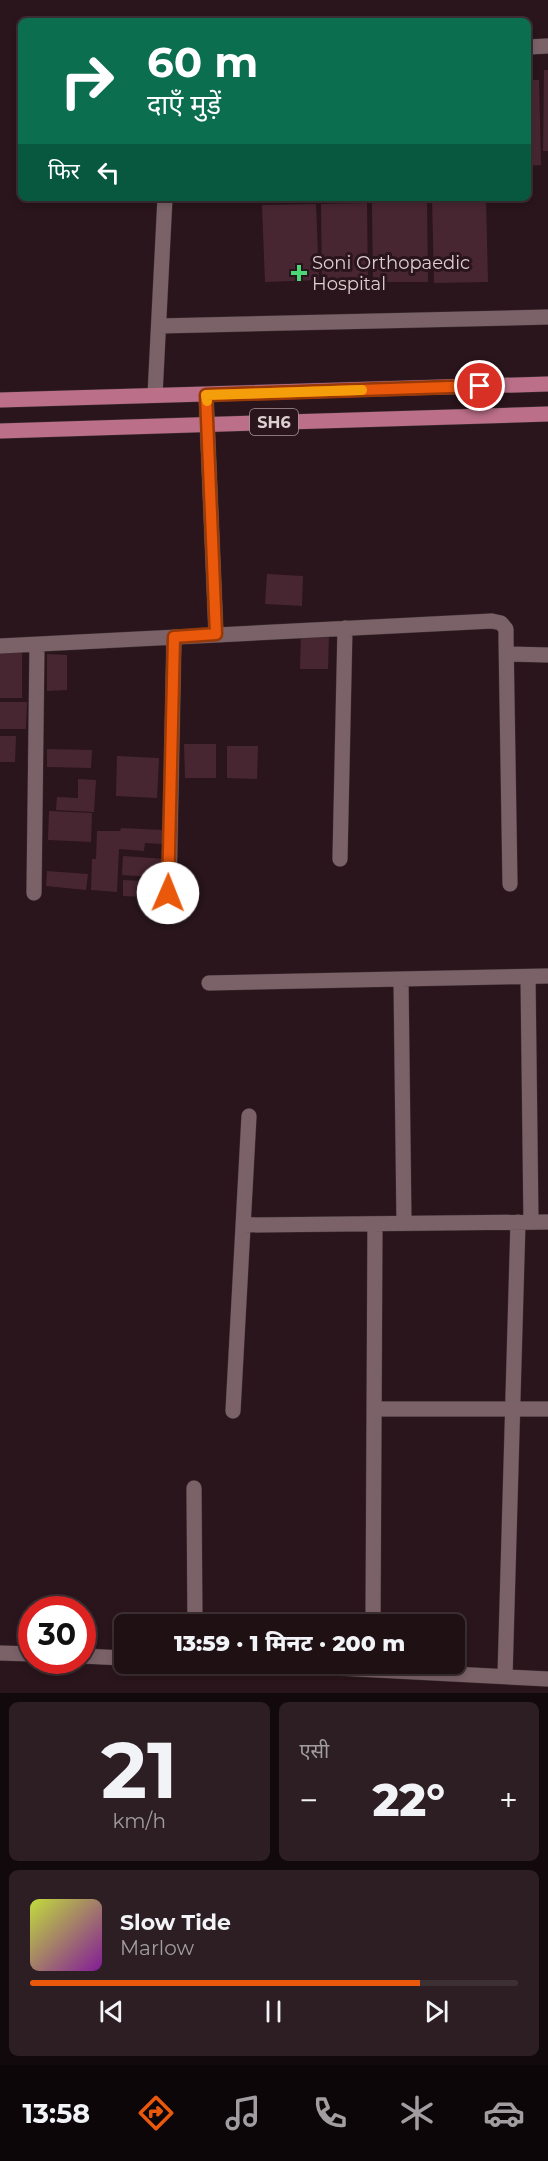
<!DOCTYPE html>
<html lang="hi">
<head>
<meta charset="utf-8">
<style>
  :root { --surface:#1f1014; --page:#2c1e22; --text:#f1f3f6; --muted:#a19da0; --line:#3c3034; --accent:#ea580c }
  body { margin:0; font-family:Montserrat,"Noto Sans Devanagari",sans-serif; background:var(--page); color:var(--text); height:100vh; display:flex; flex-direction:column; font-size:22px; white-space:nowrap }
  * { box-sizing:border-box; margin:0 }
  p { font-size:20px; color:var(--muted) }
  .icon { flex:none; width:33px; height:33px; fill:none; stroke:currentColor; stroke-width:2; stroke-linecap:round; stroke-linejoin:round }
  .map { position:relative; height:1693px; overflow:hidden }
  .drawer { display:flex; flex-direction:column; gap:9px; padding:9px; background:#11090b; flex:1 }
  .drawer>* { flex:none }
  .banner { position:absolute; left:18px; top:18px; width:513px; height:183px; border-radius:9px; box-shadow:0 3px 9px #0003,0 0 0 2px var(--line); background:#0b6e4f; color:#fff; overflow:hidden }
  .speed { position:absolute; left:18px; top:1596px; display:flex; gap:12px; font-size:30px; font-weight:700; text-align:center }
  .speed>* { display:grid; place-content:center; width:78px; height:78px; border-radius:50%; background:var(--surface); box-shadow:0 3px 9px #0003,0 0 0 2px var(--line); line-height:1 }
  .speed .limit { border:9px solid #d22; background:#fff; color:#111 }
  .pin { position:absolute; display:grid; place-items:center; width:51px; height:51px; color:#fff; margin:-26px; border:3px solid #fff; border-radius:50%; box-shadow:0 2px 6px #0007 }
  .me { position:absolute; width:66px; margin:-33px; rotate:1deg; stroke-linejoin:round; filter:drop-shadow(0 0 4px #0008) }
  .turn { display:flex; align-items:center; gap:21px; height:126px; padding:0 30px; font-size:27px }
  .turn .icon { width:78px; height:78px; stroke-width:2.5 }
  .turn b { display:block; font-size:42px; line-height:51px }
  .then { display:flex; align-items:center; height:57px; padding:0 30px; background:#0003; gap:12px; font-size:22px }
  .big { font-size:45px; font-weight:800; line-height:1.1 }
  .drawer .tile { flex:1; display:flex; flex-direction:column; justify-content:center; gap:9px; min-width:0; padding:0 21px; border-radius:9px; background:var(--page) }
  .drawer .dial { align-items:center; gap:0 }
  .dial b { font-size:78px; line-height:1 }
  .song { display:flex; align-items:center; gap:18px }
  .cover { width:72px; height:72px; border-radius:9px; background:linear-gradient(135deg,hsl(70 70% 55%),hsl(290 70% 35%)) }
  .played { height:6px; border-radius:3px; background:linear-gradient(90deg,var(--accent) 80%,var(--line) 80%) }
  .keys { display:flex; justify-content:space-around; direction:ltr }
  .heat { display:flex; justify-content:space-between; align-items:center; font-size:33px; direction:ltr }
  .drawer .tiles { flex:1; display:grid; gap:9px; grid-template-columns:1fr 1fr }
  .tile:last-child { grid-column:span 2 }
  .trip { position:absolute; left:114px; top:1614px; width:351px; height:60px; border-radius:9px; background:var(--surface); box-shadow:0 3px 9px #0003,0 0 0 2px var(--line); font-weight:800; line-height:60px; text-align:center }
  .tabs { display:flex; height:96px; justify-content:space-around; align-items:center; background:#0c0608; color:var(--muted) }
  .tabs .icon { width:42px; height:42px }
  .tabs .on { color:var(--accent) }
  .tabs b { font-size:27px; color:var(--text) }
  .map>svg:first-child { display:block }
  .building { fill:#482631 }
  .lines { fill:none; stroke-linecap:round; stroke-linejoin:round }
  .minor-casing { stroke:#3d2f33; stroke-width:16 }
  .major-casing { stroke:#3d2f33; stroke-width:16 }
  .minor { stroke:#7b6269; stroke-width:15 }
  .major { stroke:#bb6f88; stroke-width:15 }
  .route-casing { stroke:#983908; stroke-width:15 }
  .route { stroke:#ea580c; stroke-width:10 }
  .slow { stroke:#f59e0b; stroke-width:10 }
  .poi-dot { fill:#4ad777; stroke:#29151b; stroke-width:2 }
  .labels { text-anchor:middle; stroke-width:6; stroke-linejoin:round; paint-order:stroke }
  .shield { fill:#29151b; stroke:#a7969b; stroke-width:1.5 }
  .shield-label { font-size:16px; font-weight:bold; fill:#ddced2 }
  .poi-label { font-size:18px; fill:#ddced2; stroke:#29151b; text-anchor:start }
</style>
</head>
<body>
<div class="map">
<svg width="548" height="1693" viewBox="0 0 548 1693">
  <rect width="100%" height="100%" fill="#29151b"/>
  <path class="building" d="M528,70H530L531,80H539L541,165L528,166Z
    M544,70H548V151H543Z
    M432,198H486L488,282L434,283Z
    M427,202L428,282H373L372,203Z
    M367,203L368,283L322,284L321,204Z
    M316,204L319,280L265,282L262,205Z
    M267,574L303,576L302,606L265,604Z
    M301,633H329L328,669H300Z
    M0,653H22V698H0Z
    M47,654L67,655V690L47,691Z
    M0,702H27L26,729H0Z
    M0,736H16L15,762H0Z
    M184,744H216V778H185Z
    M227,746H258L257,779L227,778Z
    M47,749L92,750L91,768L47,767Z
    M117,756L159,758L157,798L116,796Z
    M78,779L96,780L94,812L56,810L57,797L78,798Z
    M49,811L92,813L91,842L48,840Z
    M121,828L164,830L163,844L145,843L144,851L119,849L117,892L91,890L92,859H96L97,831H120Z
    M123,856L166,859L165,878L122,875Z
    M47,871L88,874L86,890L46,886Z
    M123,880L161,882V898L123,896Z"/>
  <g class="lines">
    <defs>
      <path id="minor" d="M528,47L548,46
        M159,326L548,317
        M155,395L165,198
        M206,395L216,634
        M0,646L492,621L501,623L506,629V638L510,884
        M507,654L548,655
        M340,859L345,628
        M34,893L37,645
        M169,893L174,637
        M528,977L531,1222
        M401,979L404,1223
        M209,983L548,976
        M243,1225L548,1222
        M374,1409H548
        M233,1411L249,1116
        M194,1488L195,1624
        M373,1624L375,1224
        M0,1653L32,1654
        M82,1656L124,1658
        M261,1664L548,1679
        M505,1676L518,1222"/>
      <path id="major" d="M0,400L548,384
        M0,431L548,414"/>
    </defs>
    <use href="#minor" class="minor-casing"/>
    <use href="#major" class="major-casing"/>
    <use href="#minor" class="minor"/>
    <use href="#major" class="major"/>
  </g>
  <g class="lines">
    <defs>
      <path id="route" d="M168,893L174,637L216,634L206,395L480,386"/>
    </defs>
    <use href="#route" class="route-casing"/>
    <use href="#route" class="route"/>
    <path class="slow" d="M207,401L206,395L362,390"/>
  </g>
  <path class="poi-dot" d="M296 264h6v6h6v6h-6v6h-6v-6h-6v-6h6z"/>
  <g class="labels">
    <rect class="shield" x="250" y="409" width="48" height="26" rx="4.5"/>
    <g class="shield-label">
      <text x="274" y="428">SH6</text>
    </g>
    <g class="poi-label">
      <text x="312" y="269">Soni Orthopaedic<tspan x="312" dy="21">Hospital</tspan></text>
    </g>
  </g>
</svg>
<div class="speed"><div class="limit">30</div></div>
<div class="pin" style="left:480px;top:386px;background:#d93025"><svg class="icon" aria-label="arrive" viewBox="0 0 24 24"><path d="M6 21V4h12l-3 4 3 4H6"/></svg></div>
<svg class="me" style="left:168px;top:893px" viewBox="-20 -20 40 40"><circle r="19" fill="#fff"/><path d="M0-13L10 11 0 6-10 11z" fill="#ea580c"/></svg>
<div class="trip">13:59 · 1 मिनट · 200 m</div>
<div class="banner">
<div class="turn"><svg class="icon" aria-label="right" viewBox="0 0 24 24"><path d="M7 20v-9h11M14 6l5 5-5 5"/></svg><div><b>60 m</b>दाएँ मुड़ें</div></div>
<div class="then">फिर<svg class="icon" aria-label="left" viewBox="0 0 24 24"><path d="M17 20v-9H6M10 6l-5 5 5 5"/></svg></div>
</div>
</div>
<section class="drawer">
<div class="tiles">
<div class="tile dial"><b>21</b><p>km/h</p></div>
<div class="tile"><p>एसी</p>
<div class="heat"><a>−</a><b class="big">22°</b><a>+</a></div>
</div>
<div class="tile">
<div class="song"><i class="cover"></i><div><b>Slow Tide</b><p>Marlow</p></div></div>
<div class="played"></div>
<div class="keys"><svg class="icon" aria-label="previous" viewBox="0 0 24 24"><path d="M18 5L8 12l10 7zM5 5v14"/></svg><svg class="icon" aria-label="pause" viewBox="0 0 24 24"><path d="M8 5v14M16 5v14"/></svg><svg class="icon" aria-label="next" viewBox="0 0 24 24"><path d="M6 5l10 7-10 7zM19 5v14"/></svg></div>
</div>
</div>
</section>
<nav class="tabs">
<b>13:58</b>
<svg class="icon on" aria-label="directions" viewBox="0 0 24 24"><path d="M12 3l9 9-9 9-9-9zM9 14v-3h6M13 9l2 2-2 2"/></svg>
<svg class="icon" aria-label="music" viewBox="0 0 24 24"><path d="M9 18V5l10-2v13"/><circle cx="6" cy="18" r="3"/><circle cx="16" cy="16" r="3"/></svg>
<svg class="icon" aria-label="phone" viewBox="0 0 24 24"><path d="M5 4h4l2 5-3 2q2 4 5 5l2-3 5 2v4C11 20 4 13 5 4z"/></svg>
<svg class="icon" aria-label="climate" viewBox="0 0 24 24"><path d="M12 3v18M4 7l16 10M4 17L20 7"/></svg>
<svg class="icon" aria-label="car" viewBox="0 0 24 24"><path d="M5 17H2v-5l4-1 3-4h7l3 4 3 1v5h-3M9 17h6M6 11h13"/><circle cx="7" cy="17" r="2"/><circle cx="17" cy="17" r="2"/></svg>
</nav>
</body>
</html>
